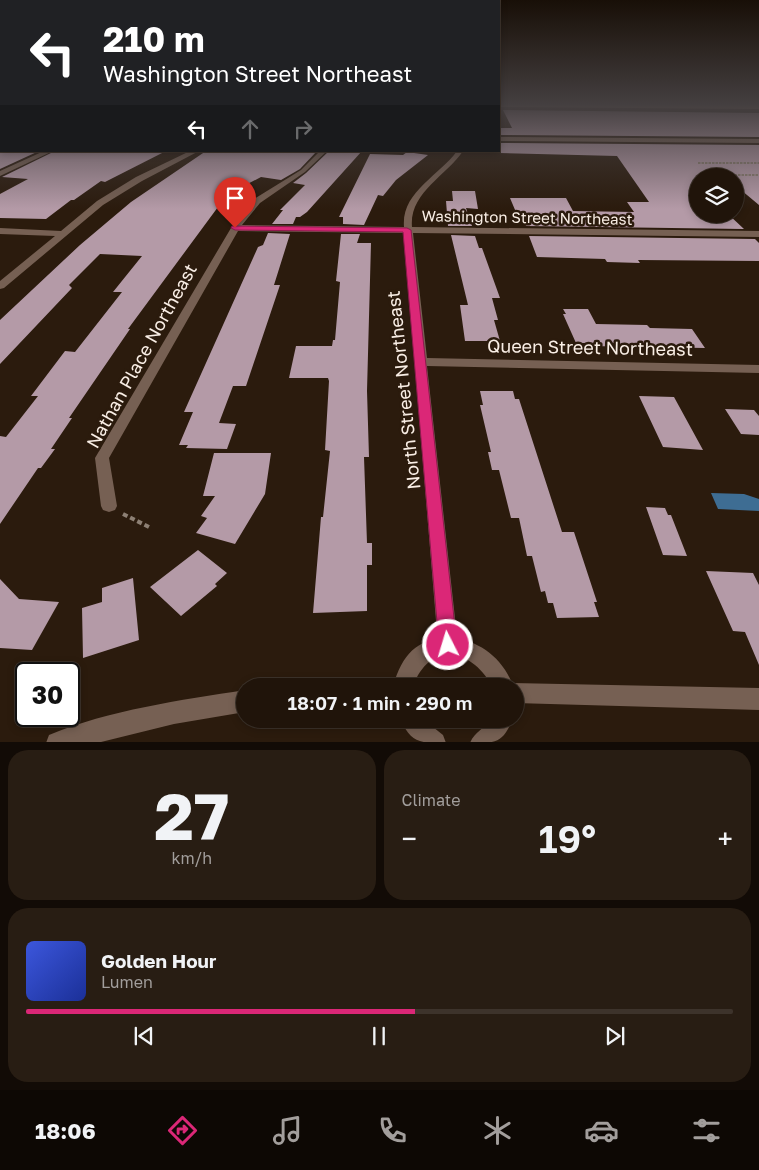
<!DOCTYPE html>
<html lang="en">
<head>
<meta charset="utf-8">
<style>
  :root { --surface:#20140a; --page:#281d13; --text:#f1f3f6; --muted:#a29e9c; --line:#3d332b; --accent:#db2777 }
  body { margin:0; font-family:"Golos Text",sans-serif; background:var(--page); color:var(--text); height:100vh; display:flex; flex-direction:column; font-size:19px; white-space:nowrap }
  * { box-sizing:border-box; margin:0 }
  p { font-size:16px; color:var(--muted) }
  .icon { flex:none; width:28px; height:28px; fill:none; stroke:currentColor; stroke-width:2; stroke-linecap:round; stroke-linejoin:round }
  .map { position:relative; height:742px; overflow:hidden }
  .details { display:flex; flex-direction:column; gap:8px; padding:8px; background:#120b06; flex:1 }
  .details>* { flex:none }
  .guide { position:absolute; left:0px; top:0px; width:500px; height:152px; box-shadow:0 2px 8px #0003,0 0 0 1px var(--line); background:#202124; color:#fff; overflow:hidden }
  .controls { position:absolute; left:689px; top:168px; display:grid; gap:10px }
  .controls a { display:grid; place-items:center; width:55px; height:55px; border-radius:50%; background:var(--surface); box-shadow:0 2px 8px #0003,0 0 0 1px var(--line); font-size:25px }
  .speed { position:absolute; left:15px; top:662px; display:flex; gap:10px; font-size:25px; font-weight:700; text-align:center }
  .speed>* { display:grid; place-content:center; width:65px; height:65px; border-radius:50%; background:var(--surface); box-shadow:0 2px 8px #0003,0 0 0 1px var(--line); line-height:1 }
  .speed .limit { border:2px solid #111; border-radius:8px; background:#fff; color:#111 }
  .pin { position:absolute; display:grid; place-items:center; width:42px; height:42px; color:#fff; margin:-51px -21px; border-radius:50% 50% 50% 0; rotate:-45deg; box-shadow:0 0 5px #0007 }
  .pin .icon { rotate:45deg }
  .me { position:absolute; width:55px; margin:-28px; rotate:355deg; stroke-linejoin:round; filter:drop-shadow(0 0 4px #0008) }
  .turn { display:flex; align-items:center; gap:18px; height:105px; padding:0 20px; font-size:22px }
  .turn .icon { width:65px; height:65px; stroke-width:2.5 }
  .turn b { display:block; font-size:35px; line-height:42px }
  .lanes { display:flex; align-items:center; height:48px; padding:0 20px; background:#0003; justify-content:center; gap:25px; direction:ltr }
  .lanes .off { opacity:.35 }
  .big { font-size:38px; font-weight:600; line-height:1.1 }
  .details .card { flex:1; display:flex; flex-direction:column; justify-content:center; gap:8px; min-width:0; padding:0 18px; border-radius:20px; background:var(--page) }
  .details .dial { align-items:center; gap:0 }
  .dial b { font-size:65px; line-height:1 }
  .song { display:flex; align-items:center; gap:15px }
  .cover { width:60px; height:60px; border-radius:8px; background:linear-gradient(135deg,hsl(230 70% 55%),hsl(230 70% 35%)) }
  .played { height:5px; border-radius:2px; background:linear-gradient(90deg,var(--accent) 55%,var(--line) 55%) }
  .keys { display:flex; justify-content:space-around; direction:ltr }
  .heat { display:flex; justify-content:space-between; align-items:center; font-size:28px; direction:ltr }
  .details .tiles { flex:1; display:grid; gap:8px; grid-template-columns:1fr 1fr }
  .card:last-child { grid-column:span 2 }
  .trip { position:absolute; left:236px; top:678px; width:288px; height:50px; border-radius:25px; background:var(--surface); box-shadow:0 2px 8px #0003,0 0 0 1px var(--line); font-weight:600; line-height:50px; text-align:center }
  .dock { display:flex; height:80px; justify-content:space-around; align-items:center; background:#0d0804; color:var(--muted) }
  .dock .icon { width:35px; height:35px }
  .dock .active { color:var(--accent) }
  .dock b { font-size:22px; color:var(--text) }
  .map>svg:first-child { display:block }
  .water { fill:#3e6d93 }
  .building { fill:#b49aa7 }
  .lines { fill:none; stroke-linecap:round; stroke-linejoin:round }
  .path-far1 { stroke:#8d8074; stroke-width:2; stroke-dasharray:2.5 1; stroke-linecap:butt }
  .path { stroke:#8d8074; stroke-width:4; stroke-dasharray:5 3; stroke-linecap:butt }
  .minor { fill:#766053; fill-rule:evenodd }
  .tertiary { fill:#766053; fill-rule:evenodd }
  .secondary { fill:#a98570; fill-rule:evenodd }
  .route { fill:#db2777; stroke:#8e194d }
  .labels { text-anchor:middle; stroke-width:5; stroke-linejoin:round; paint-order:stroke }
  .far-street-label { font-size:15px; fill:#f9eee5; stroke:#2b1b0d }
  .street-label { font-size:18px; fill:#f9eee5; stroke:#2b1b0d }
</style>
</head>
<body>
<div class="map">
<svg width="759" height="743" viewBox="0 0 759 743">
  <rect width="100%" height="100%" fill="#2b1b0d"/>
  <path class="water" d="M711,493L744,494L759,499V511L718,509Z"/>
  <path class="building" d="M503,110L759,113V137L499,135V128H512Z
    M499,143L759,145V205L735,185V176H698V214H728L744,229L526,226L522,217H518L510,198H566L573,211L634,212L627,202H649L617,156L499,153Z
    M0,151H39L0,169Z
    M55,151H166L105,182L101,181L74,200H71L46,219L0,218V194L28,179L2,177Z
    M206,151H317L300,169L281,180L261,177L240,188L218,207L128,329H130L69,418H72L51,449H55L41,468H38L0,524V436L6,437L38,396H31L65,351L75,352L122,292H113L142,256L100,254L69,285L72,288L0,364V320L80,245L131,202Z
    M329,151H362L307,212L300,217H296L293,224H272L283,210H280L305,185L293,183L306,173Z
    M407,152L428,155L396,180L383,196L378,195L364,225L343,224V217H339L370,154L403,155Z
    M452,191H475L478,209L466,208L472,226H448L446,201H453Z
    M268,233L290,234L274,285H280L246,386H233L219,423L236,424L227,449L186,448L188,445H179L193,412H184L258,247L263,245Z
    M341,234H360L357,243H371L367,391L369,457H364L367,543H372V565H367V611L313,613L321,517H323L330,451L325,450L329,381L328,378H289L296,346H332L333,340H335L340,282L336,281Z
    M451,235L475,236L479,248H482L500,298H492L498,320H494L500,341H465L460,305H468Z
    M529,236L755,239L759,243V261L638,260L640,263L607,262L605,259L537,257Z
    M563,309H588L596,324L647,325L650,328L692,329L705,348L588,346L587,343H576L563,314H566Z
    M480,391H513L515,399H519L562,532H574L597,602H594L599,617L557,618L553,603H548L545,591L541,592L532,556H527L519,518H511L499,470H492L488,452H491L480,405H483Z
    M639,396L674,397L703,450L663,447Z
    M725,409L754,410L759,416V435L741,434Z
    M214,453H271L265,494L235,544L196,533L207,518L201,516L215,496H203Z
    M646,507L665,508L668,515H671L687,556L663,555Z
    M198,550L227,573L215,584L217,586L181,616L150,587Z
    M706,571L753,573L759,585V665L745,632L733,631Z
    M133,578L139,640L83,658L82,608L102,602V588Z
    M0,579L19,599L59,602L32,650L0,648Z"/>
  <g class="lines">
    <path class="path-far1" d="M698,163H759
      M710,175H759"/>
    <path class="path" d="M123,514L149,527"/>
    <path class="minor" d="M499,137L759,139V143L499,141Z
      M190,151H199L142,181L103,205L4,288L0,289V281L55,236L0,234V228L61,231L97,201L136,177Z
      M320,151H327L305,172L260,203L242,225L404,227C401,192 439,176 457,151H463C446,176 409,193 412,227L759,231V237L413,233L427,358L759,365V373L427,366L458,645L455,652L448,654L441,652L438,645L404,233L238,231L109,458L117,506L115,510L109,512L103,510L101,506L95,458L231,228L254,199L301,170Z"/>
    <path class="tertiary" d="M44,151H53L0,176V171Z
      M450,636C479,642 500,655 512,683L759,688V710L515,703V686H492C471,648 430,641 413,686H393C403,654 415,640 450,636Z
      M245,690V712L174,724L97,743H46L49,735C109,710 181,700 245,690Z
      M400,719H423L443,735L446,743C418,743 412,743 400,719Z
      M490,719H513C502,743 498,743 470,743C474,732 485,729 490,719Z"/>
    <path class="secondary" d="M499,105H759V109L499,107Z"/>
  </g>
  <linearGradient id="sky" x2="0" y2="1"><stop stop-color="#180f07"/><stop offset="0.5" stop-color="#443f40"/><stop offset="1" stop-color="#443f40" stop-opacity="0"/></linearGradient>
  <rect width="759" height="209" fill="url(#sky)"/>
  <path class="route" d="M232,226L407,228L411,230L457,645L454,651L448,653L441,651L439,645L403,232L235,230L231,228Z"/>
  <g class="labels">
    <g class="far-street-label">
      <text transform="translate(527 218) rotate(1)" y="5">Washington Street Northeast</text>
    </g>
    <g class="street-label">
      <text transform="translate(590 348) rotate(1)" y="6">Queen Street Northeast</text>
      <text transform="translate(142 356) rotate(-61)" y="6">Nathan Place Northeast</text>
      <text transform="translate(404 390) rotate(-96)" y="6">North Street Northeast</text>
    </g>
  </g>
</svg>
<div class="controls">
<a><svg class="icon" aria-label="layers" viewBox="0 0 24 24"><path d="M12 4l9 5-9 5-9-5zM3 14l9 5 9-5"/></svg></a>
</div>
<div class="speed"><div class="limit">30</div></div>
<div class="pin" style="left:235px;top:228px;background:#d93025"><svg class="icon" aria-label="arrive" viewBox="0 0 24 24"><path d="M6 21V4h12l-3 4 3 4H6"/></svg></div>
<svg class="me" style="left:448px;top:645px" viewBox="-20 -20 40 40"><circle r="17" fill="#db2777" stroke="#fff" stroke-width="3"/><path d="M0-11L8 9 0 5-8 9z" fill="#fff"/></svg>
<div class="trip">18:07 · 1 min · 290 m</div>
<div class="guide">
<div class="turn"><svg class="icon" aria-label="left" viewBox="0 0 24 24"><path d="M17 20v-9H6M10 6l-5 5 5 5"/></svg><div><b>210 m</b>Washington Street Northeast</div></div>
<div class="lanes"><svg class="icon" aria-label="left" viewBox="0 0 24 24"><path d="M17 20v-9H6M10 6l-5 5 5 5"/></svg><svg class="icon off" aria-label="ahead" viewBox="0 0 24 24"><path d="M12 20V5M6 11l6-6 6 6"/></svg><svg class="icon off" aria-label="right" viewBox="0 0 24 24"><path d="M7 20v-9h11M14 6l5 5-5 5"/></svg></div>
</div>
</div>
<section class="details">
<div class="tiles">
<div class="card dial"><b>27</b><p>km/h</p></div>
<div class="card"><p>Climate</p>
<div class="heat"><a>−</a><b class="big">19°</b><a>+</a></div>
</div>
<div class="card">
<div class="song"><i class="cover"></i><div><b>Golden Hour</b><p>Lumen</p></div></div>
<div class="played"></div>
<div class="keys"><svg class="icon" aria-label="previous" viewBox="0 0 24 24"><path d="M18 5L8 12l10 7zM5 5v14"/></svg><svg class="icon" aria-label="pause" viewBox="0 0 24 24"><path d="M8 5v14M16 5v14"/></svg><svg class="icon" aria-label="next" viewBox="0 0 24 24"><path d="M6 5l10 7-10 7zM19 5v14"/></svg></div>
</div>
</div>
</section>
<nav class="dock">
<b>18:06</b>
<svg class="icon active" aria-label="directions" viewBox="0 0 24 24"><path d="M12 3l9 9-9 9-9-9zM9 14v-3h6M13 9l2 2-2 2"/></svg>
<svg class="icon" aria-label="music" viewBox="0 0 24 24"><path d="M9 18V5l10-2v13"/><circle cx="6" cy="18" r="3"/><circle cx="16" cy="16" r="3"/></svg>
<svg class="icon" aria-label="phone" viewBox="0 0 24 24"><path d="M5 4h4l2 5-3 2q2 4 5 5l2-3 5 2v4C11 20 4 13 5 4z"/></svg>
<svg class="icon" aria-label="climate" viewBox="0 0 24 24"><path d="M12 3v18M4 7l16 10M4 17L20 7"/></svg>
<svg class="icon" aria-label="car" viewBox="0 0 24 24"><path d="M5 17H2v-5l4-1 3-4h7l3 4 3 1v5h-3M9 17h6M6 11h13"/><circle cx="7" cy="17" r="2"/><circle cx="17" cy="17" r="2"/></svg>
<svg class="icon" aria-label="filters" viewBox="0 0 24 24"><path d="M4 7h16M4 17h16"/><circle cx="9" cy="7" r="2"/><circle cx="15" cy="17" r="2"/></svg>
</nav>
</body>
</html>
